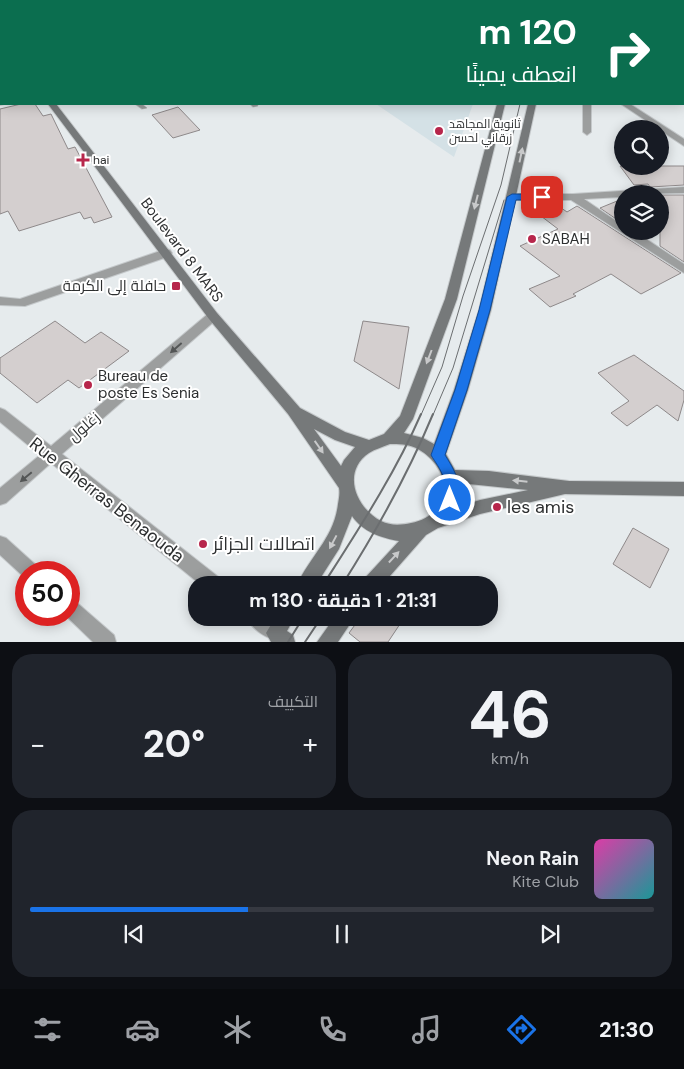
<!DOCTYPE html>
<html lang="ar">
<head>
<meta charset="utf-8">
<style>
  :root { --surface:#171b24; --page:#20242c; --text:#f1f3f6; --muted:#9ea1a6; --line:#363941; --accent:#1a73e8 }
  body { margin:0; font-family:"DM Sans",Cairo,sans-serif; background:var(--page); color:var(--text); direction:rtl; height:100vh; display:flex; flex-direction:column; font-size:19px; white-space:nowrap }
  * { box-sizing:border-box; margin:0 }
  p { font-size:16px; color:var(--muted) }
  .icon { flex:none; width:28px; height:28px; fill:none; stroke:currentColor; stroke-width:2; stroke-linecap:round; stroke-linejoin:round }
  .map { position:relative; height:642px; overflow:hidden; direction:ltr }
  .side { display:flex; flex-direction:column; gap:12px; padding:12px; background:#0d0f14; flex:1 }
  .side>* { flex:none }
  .top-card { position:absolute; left:0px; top:0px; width:685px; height:105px; box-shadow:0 2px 12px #0003; direction:rtl; background:#0b6e4f; color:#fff; overflow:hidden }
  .tools { position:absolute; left:614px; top:120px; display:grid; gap:10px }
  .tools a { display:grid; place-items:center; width:55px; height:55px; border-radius:50%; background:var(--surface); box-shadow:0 2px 12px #0003; font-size:25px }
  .speed { position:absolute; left:15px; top:561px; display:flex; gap:10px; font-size:25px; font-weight:700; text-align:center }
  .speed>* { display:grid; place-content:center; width:65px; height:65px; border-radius:50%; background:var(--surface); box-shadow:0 2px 12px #0003; line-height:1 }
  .speed .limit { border:8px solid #d22; background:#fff; color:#111 }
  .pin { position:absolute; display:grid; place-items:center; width:42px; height:42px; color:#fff; margin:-21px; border-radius:10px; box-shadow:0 2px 8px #0006 }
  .me { position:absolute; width:55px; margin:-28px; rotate:0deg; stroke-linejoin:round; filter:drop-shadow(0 0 4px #0008) }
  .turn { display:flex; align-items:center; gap:18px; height:105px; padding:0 25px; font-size:22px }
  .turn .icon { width:65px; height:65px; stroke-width:2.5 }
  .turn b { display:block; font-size:35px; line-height:42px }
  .big { font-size:38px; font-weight:700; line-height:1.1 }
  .side .widget { flex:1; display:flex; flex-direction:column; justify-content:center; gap:8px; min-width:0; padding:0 18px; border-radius:20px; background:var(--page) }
  .side .dial { align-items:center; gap:0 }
  .dial b { font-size:65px; line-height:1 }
  .song { display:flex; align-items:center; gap:15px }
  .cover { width:60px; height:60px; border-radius:8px; background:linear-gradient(135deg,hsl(320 70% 55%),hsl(180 70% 35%)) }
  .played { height:5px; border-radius:2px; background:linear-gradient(90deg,var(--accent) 35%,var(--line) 35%) }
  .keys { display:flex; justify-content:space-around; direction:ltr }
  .heat { display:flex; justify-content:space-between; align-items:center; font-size:28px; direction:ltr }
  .side .tiles { flex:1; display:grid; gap:12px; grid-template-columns:1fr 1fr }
  .widget:last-child { grid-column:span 2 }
  .trip { position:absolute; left:188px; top:576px; width:310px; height:50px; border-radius:20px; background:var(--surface); box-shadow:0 2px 12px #0003; font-weight:700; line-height:50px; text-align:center; direction:rtl }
  .menu { display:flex; height:80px; justify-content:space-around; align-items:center; background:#090b0e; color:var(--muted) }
  .menu .icon { width:35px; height:35px }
  .menu .current { color:var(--accent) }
  .menu b { font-size:22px; color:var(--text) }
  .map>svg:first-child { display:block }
  .built { fill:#d4e1e6 }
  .building { fill:#d4cfcf; stroke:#8e898a }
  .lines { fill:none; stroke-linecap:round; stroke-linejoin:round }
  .service-casing { stroke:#c5c9cb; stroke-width:1 }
  .minor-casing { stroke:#c5c9cb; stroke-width:2 }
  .secondary-casing { stroke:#c5c9cb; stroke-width:2 }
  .service { fill:#9c9e9e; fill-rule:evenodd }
  .minor { fill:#9c9e9e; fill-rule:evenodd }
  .secondary { fill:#76797a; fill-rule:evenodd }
  .tram-far1 { stroke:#6b6e70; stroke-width:1 }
  .tram { stroke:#6b6e70; stroke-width:2 }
  .oneway { fill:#c8c9ca }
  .oneway2 { fill:#545656 }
  .route { fill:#1a73e8; stroke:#114b97 }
  .poi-dot { fill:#b7264b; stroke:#fff; stroke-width:2 }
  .labels { text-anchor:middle; stroke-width:4; stroke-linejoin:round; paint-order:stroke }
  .far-poi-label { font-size:12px; fill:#2d2f30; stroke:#fff; text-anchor:start }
  .poi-label { font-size:15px; fill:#2d2f30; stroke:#fff; text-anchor:start }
  .street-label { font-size:15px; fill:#2d2f30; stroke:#fff }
  .near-street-label { font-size:18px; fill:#2d2f30; stroke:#fff }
  .near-poi-label { font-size:18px; fill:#2d2f30; stroke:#fff; text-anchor:start }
</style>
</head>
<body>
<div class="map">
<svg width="684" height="642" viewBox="0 0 684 642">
  <rect width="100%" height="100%" fill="#e6ebed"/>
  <path class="built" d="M244,0H508L239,1Z
    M376,104H473L454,157Z"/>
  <path class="building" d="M21,104H35L43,116L51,114L68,149L75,147L112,217L94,223L91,217L84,219L80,212L19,231L8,211L0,214V109Z
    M178,107L200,130L173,138L152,115Z
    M620,166H684V185L650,187L648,184L634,185Z
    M660,195H684V262L660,246Z
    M622,199V223L600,208Z
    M557,205L567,212L577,206L681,273L641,294L611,274L573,294L576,296L550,307L529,289L560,276L520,246L558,229L537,213Z
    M55,321L85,343L101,332L129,351L79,388L68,380L37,403L0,373V358Z
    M363,321L409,327L399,389L354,361Z
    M634,355L684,391V400L678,421L657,405L627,426L611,413L629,401L598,373Z
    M633,528L669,549L650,588L613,564Z
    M360,618H404L388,642H360L349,633Z"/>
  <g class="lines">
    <defs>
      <path id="service" d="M25,0H31V1H26Z
        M202,0H208L209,1H203Z
        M1,23V27L0,28V24Z
        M135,104H142L147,108L142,109Z
        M250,104H257L258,106L253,107Z"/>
      <path id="minor" d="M582,0H588V1H582Z
        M647,0H655V1H648Z
        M0,99L1,104H4L0,105Z
        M583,104H591V132L587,135L583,132Z
        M621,104H630L684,139V146Z
        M684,187V193L622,194V197L584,199L622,225V231H634L684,264V273L571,200H512L507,197L512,194H573Z
        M166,249L170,250L172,253L170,256L25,306L0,305V297L20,299Z
        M213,312L219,316L217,319L62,454L221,579L224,585H201L51,463L6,503L0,505V488L40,455L0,422V408L5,410L51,446L209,313Z
        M0,536L6,538L37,566L39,572H26L25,578L0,555Z
        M69,598L75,601L114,635L116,642H93L65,615H69Z
        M247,618C262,616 277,617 284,633L281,639C269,642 252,629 247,618Z"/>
      <path id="secondary" d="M526,0H532V1H526Z
        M551,0H557V1H551Z
        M0,32H1V38H0Z
        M48,104H56L217,313L300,408L345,432L369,440L384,434L400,416L445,299L497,104H505L457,299L413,419L404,433L423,438L434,444L454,390L479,310L528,104H536L491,310L468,390L446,454L455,470L489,471L569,481L684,482V496L565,494L480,514L438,528L426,535L382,585H361L364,579L399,541C381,538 363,532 352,516L339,549L316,585H297C310,556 334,538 338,504C339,498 340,493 339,488L288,414L209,319ZM314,429L335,440L355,447L344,460L341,466ZM390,444C398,444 408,444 416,448C436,458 453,483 439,505C433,515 422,521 411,523C401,525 391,526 381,521C356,508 341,472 369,453C375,449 383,447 390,444ZM459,483L528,490L480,500L454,508L458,500Z
        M275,618H294L287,631L293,635L295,642H271L266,633Z
        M334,618H354L338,642H317Z"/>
    </defs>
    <use href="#service" class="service-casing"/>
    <use href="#minor" class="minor-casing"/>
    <use href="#secondary" class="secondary-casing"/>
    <use href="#service" class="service"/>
    <use href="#minor" class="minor"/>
    <use href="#secondary" class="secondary"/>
    <path class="tram-far1" d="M421,415L442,367L463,296L501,185L520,104
      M433,415L453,368L504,200"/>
    <path class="tram" d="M323,585C358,530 395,474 421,414
      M342,585C377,530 408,474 433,414
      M288,642L303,618
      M305,642L321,618"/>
  </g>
  <defs><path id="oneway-solid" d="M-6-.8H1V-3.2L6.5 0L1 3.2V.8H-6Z" transform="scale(1.25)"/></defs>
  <g class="oneway">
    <use href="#oneway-solid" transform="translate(521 155) rotate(-78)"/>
    <use href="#oneway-solid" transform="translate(476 202) rotate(104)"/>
    <use href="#oneway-solid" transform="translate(429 357) rotate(111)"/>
    <use href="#oneway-solid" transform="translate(319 447) rotate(55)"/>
    <use href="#oneway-solid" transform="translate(520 481) rotate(-174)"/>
    <use href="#oneway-solid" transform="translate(333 542) rotate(118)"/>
    <use href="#oneway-solid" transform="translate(394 557) rotate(-47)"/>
  </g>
  <g class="oneway2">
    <use href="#oneway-solid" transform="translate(176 348) rotate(139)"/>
    <use href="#oneway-solid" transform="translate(26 477) rotate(140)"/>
  </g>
  <path class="route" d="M512,194H542L547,197L542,200H516L490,310L467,390L445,455C455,471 464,486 456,505L450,507L445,505C441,496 447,486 443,477C441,469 435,462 431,455L455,390L479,310L507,197Z"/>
  <g class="poi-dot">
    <circle cx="439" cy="131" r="5"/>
    <path d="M80.5 152.5h5v5h5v5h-5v5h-5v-5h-5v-5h5z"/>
    <circle cx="532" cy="239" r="5"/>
    <rect x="171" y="281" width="10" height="10" rx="2.5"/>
    <circle cx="88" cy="385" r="5"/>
    <circle cx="497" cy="507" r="5"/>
    <circle cx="203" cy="544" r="5"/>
  </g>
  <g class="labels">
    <g class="far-poi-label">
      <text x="449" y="128">ثانوية المجاهد<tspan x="449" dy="14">زرقاني لحسن</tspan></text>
      <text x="93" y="164">hai</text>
    </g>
    <g class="poi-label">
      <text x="542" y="244">SABAH</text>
      <text x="166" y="291" text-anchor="end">حافلة إلى الكرمة</text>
      <text x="98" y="381">Bureau de<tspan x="98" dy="17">poste Es Senia</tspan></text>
    </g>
    <g class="street-label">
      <text transform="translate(182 250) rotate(53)" y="5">Boulevard 8 MARS</text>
      <text transform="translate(84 427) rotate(-41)" y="5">زغلول</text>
    </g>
    <g class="near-street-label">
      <text transform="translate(107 500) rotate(38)" y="6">Rue Gherras Benaouda</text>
    </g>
    <g class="near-poi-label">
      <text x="507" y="513">les amis</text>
      <text x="213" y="550">اتصالات الجزائر</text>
    </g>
  </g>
</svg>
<div class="tools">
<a><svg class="icon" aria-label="search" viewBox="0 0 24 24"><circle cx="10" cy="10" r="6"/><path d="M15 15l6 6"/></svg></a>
<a><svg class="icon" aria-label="layers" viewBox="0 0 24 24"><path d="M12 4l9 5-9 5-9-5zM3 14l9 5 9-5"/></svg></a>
</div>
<div class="speed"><div class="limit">50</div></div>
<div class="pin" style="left:542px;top:197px;background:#d93025"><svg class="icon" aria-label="arrive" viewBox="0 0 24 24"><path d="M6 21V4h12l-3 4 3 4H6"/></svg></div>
<svg class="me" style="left:450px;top:500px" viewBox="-20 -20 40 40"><circle r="17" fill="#1a73e8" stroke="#fff" stroke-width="3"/><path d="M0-11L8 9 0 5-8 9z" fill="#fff"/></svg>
<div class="trip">21:31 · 1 دقيقة · 130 m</div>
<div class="top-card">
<div class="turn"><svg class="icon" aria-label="right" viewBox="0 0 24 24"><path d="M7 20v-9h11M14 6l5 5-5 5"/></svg><div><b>120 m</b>انعطف يمينًا</div></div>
</div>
</div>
<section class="side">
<div class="tiles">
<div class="widget dial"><b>46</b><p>km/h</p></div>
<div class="widget"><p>التكييف</p>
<div class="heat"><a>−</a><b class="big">20°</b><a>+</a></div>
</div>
<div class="widget">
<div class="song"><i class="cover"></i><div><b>Neon Rain</b><p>Kite Club</p></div></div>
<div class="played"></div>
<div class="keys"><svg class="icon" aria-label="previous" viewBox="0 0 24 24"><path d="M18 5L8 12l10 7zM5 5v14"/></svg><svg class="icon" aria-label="pause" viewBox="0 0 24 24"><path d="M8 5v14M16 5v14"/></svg><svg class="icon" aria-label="next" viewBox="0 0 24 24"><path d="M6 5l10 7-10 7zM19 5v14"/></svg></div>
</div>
</div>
</section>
<nav class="menu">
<b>21:30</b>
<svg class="icon current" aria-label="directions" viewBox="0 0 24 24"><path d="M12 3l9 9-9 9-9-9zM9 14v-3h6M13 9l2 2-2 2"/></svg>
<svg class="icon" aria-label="music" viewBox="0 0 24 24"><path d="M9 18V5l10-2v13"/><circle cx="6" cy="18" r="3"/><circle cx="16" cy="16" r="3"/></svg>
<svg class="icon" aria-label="phone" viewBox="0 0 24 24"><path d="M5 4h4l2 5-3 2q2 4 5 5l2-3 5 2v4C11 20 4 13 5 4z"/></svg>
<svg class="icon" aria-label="climate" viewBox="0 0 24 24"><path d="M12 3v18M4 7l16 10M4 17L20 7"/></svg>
<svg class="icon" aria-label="car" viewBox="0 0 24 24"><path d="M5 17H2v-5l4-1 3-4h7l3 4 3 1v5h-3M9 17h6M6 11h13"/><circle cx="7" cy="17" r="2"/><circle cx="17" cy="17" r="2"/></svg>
<svg class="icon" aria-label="filters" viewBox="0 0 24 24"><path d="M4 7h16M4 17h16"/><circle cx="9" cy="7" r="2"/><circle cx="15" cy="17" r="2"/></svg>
</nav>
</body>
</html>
